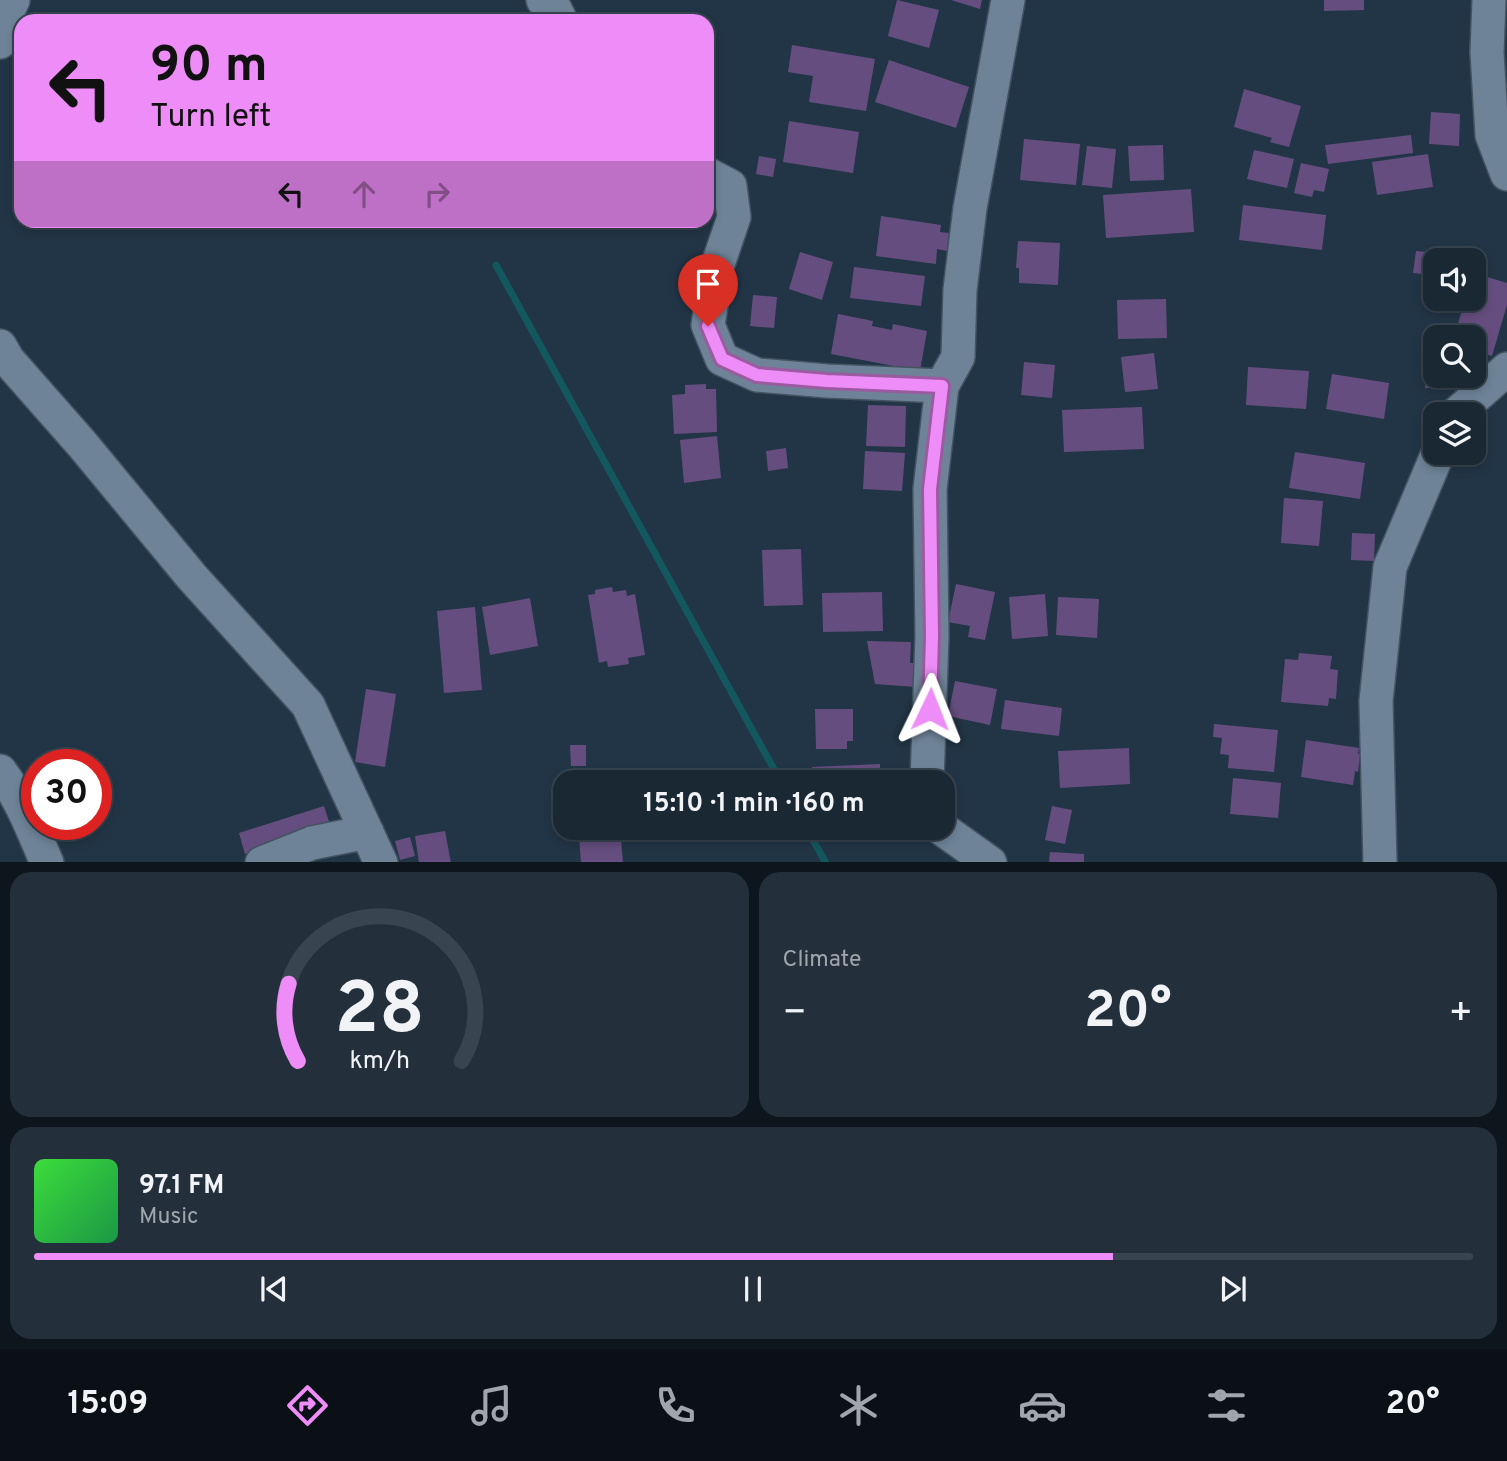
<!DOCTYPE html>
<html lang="en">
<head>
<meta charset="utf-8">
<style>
  :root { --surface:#1a2834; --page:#23303c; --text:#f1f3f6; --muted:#9fa6ac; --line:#38444f; --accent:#ee8cf8 }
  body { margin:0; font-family:Overpass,sans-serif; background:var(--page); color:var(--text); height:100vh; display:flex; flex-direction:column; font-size:26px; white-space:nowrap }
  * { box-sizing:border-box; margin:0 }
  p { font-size:23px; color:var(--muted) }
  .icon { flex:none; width:38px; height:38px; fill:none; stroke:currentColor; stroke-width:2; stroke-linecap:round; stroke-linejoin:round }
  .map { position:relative; height:862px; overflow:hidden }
  .drawer { display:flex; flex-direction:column; gap:10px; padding:10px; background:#0e161d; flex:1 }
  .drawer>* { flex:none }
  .top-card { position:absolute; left:14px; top:14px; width:700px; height:214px; border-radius:21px; box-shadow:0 4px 10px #0003,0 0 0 2px var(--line); background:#ee8cf8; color:#111; overflow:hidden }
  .buttons { position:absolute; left:1423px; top:248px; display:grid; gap:14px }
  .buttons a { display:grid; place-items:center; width:63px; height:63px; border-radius:14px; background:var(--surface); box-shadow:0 4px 10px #0003,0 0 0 2px var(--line); font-size:35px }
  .speed { position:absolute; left:21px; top:749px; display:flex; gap:14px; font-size:35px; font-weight:700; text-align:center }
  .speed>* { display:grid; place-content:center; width:91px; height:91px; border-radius:50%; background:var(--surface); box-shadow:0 4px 10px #0003,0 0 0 2px var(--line); line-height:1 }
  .speed .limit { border:10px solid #d22; background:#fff; color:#111 }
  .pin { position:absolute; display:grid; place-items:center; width:60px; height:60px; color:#fff; margin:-72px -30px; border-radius:50% 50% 50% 0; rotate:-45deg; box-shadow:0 0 7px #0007 }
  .pin .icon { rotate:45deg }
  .me { position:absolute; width:77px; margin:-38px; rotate:2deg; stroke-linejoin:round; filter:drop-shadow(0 0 5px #0008) }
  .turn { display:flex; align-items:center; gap:24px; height:147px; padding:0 21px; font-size:32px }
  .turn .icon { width:91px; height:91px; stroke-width:2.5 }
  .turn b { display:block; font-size:49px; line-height:60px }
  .lanes { display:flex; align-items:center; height:66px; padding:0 21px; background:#0003; justify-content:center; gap:35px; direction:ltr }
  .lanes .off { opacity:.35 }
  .big { font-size:52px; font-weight:700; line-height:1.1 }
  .drawer .tile { flex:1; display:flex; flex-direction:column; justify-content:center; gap:10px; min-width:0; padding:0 24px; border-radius:21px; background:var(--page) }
  .drawer .dial { align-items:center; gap:0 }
  .dial svg { height:182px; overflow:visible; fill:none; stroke:var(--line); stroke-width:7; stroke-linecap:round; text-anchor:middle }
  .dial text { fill:var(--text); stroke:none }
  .song { display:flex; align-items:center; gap:21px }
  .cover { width:84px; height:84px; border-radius:10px; background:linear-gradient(135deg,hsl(120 70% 55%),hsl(140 70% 35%)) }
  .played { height:7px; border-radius:4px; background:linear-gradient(90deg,var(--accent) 75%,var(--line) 75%) }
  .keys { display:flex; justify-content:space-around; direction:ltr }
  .heat { display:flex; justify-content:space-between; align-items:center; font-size:38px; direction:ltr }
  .drawer .tiles { flex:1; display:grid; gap:10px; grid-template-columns:1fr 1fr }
  .tile:last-child { grid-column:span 2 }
  .trip { position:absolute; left:553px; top:770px; width:402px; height:70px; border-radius:21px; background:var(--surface); box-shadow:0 4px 10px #0003,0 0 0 2px var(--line); font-weight:700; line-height:70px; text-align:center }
  .tab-bar { display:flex; height:112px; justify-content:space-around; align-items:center; background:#0a1015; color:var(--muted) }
  .tab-bar .icon { width:49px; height:49px }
  .tab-bar .selected { color:var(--accent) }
  .tab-bar b { font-size:32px; color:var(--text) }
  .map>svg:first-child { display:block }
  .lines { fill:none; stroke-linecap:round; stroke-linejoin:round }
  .stream { stroke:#13585e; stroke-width:7 }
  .building { fill:#654e7f }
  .minor-casing { stroke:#435362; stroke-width:36 }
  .minor { stroke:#6e8397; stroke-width:33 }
  .route-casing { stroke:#9b5ba1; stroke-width:18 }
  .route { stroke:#ee8cf8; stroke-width:12 }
</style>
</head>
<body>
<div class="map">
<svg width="1507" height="863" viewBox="0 0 1507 863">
  <rect width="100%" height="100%" fill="#223546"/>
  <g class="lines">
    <path class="stream" d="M496,265L781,782
      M806,828L826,863"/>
  </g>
  <path class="building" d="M897,0L939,10L929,48L888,36Z
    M951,0H982L980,9Z
    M1324,0H1364V10L1324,11Z
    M792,45L875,59L866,111L809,102L813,76L788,72Z
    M889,60L969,87L956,128L875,102Z
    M1244,89L1301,106L1289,147L1270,142L1272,138L1234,127Z
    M1431,112L1460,114L1459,146L1429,144Z
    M789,121L859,132L853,173L783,162Z
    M1411,135L1413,153L1328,164L1325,145Z
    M1024,139L1080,144L1076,185L1020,180Z
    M1163,145L1164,180L1130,181L1128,146Z
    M1087,146L1116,149L1112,188L1082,185Z
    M1254,150L1294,159L1287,188L1247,179Z
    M1428,154L1433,187L1377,195L1372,162Z
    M759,156L776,159L773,177L756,174Z
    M1301,163L1329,169L1324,192L1314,190L1312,197L1294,193Z
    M1191,189L1194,232L1106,238L1103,195Z
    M1243,205L1326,215L1322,250L1239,240Z
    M881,216L941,225L940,232L949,233L947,251L937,249L936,264L876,256Z
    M1018,241L1060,243L1058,285L1019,283V268H1016Z
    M1416,251L1436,253L1433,275L1413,273Z
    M800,252L833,262L822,300L789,289Z
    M854,267L925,276L921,306L850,298Z
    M1474,273L1507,283V305L1492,356L1474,350V338H1454L1465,299H1474Z
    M753,295L777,297L774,328L750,326Z
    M1166,299L1167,338L1118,339L1117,300Z
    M838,314L873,321L872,326L892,330L893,324L927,331L920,371L831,354Z
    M1154,353L1158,389L1125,392L1121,357Z
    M1024,362L1055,365L1052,398L1021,395Z
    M1248,367L1309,371L1306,409L1246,405Z
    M1435,372V376H1440V388H1425V373Z
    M1332,374L1389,383L1384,419L1326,409Z
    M706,384V389H716L717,432L674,434L672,395L685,394V385Z
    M868,405L906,406L905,447L866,446Z
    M1142,407L1144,449L1064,452L1062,410Z
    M717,436L721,478L684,483L680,440Z
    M786,448L788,468L768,471L766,451Z
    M865,451L905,453L902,491L863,489Z
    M1295,452L1365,463L1360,499L1289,488Z
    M1284,498L1323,501L1319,546L1281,543Z
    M1352,533L1375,534L1374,561L1351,560Z
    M801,549L803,605L764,606L762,550Z
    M956,584L995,592L985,640L968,637L970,626L948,622Z
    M612,587L613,592L626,590L627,596L635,594L645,655L628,658L629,664L608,667L607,661L599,663L588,595L595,594V590Z
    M882,592L883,631L823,632L822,593Z
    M1045,594L1048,636L1012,639L1009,597Z
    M1058,597L1099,599L1097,638L1056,635Z
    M530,598L538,646L490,655L482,607Z
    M475,607L482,690L444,693L437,611Z
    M867,641L911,642L910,663H918L917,687L875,684Z
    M1299,653L1332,656L1330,669L1338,670L1336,699L1329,698L1328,706L1281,702L1285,659L1298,660Z
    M955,681L997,689L990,725L948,716Z
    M366,689L396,694L385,767L355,762Z
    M1005,700L1062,708L1059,736L1001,729Z
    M815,709H853V741H847V749H816Z
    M1214,724L1278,730L1274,772L1228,768L1229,755L1220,754L1222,738L1213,737Z
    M1306,740L1359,748L1358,754H1360L1358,772L1355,771L1353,785L1301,777Z
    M570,745H586V766H571Z
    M1129,748L1130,784L1060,788L1058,751Z
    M880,764V782H812V767Z
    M1233,778L1281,783L1278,818L1230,814Z
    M324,806L331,828L245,854L239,833Z
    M1052,806L1072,810L1065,844L1045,840Z
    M594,828H620L623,863H581L579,837L595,835Z
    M445,831L451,863H419L415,836Z
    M410,837L415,856L400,860L395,841Z
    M1050,852L1084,854V863H1049Z"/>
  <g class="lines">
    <defs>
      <path id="minor" d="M543,0L555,9L561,21
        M1489,0L1487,52L1492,135L1507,174
        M0,42L5,18L13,0
        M707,174L730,186L734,217L717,267L708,325L722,359L757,375L827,381L942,386L958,357L960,290L970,208L1008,0
        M0,346L8,360L82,444L192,577L308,705L381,863
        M1455,415L1507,369
        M0,771C21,798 33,831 47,863
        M927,782L932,636L930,489L942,386
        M941,828L990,863
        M262,863L312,843L367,832
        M1380,863L1376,701L1390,567L1438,453"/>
    </defs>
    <use href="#minor" class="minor-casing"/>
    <use href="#minor" class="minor"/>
  </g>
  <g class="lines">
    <defs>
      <path id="route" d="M708,326L722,359L757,375L827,381L942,386L930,489L932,636L930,709"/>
    </defs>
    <use href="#route" class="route-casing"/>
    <use href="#route" class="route"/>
  </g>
</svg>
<div class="buttons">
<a><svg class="icon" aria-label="sound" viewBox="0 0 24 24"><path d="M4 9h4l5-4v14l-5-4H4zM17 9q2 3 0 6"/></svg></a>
<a><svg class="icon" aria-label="search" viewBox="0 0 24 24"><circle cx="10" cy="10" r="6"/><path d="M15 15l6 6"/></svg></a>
<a><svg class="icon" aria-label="layers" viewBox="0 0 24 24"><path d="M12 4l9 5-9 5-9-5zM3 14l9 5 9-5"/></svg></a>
</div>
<div class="speed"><div class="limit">30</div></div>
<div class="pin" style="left:708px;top:326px;background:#d93025"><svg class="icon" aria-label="arrive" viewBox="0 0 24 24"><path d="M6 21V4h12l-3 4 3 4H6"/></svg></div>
<svg class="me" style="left:930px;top:709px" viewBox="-20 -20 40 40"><path d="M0-17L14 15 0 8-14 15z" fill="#ee8cf8" stroke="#fff" stroke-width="4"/></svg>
<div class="trip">15:10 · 1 min · 160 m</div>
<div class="top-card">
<div class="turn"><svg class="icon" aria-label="left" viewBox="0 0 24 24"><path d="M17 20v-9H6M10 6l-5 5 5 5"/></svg><div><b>90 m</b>Turn left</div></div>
<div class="lanes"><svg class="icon" aria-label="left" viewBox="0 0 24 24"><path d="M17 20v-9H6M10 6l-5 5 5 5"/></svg><svg class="icon off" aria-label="ahead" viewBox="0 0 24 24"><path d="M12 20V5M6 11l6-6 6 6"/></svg><svg class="icon off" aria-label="right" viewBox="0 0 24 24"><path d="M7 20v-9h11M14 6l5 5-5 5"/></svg></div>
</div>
</div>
<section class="drawer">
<div class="tiles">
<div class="tile dial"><svg viewBox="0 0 100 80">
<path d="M14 69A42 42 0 1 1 86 69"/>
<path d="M14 69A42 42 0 0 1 10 35" stroke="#ee8cf8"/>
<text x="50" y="56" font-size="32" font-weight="700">28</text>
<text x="50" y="72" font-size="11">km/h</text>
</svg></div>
<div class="tile"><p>Climate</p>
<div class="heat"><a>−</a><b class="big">20°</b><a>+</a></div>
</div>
<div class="tile">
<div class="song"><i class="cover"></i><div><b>97.1 FM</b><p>Music</p></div></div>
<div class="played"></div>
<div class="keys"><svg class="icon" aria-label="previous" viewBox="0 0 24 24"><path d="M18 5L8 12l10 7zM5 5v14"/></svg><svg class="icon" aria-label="pause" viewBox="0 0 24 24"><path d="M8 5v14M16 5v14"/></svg><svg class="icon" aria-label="next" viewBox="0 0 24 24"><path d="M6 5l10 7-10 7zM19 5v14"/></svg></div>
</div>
</div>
</section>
<nav class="tab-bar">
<b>15:09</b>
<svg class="icon selected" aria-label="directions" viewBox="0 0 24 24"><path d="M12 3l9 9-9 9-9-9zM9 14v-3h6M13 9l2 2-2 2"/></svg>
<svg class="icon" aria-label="music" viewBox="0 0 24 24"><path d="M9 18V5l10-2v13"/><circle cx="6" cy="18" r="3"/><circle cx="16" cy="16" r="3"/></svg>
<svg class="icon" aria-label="phone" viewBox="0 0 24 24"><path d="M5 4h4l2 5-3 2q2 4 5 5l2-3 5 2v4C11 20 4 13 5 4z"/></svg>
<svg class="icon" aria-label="climate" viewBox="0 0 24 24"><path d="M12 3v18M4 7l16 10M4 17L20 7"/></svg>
<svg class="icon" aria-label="car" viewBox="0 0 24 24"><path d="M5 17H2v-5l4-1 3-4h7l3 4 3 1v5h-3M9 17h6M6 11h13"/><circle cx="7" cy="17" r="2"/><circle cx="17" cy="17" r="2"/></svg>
<svg class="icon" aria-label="filters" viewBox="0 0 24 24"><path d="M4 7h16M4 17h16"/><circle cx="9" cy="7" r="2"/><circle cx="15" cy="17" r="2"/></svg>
<b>20°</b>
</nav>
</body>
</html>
